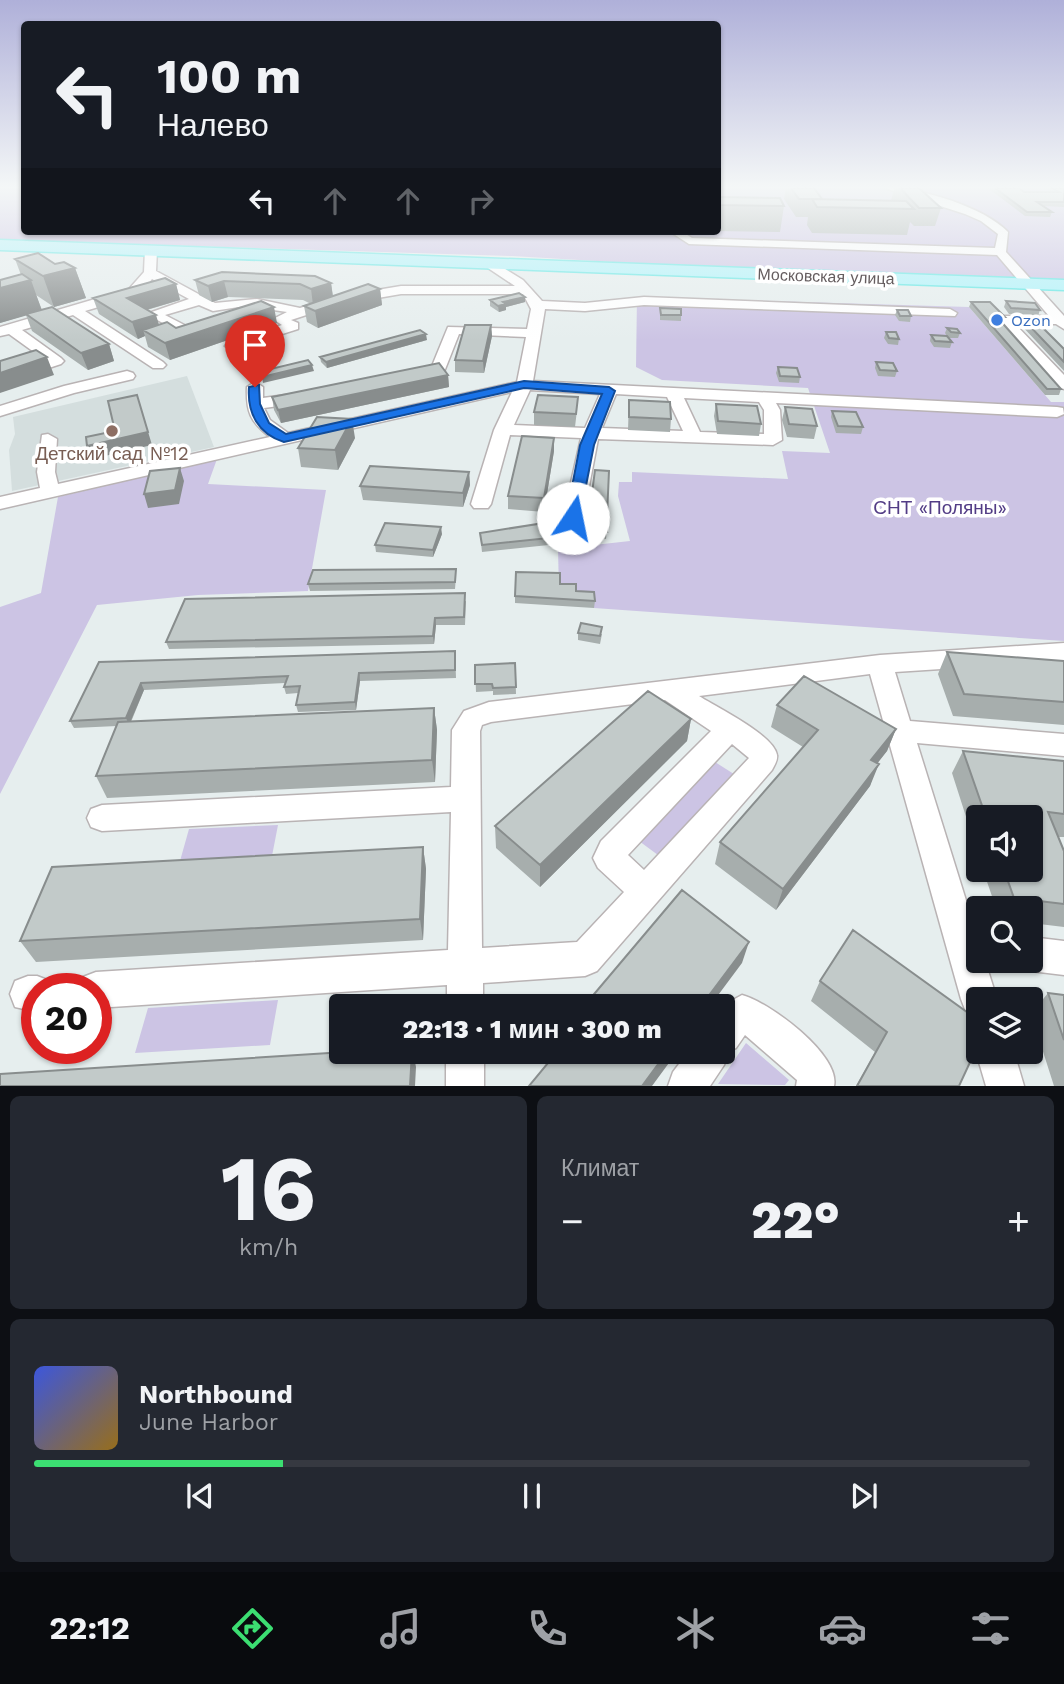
<!DOCTYPE html>
<html lang="ru">
<head>
<meta charset="utf-8">
<style>
  :root { --surface:#171b24; --page:#242831; --text:#f1f3f6; --muted:#9ea1a6; --line:#363941; --accent:#3cde72 }
  body { margin:0; font-family:"Work Sans",sans-serif; background:var(--page); color:var(--text); height:100vh; display:flex; flex-direction:column; font-size:26px; white-space:nowrap }
  * { box-sizing:border-box; margin:0 }
  p { font-size:23px; color:var(--muted) }
  .icon { flex:none; width:38px; height:38px; fill:none; stroke:currentColor; stroke-width:2; stroke-linecap:round; stroke-linejoin:round }
  .map { position:relative; height:1086px; overflow:hidden }
  .details { display:flex; flex-direction:column; gap:10px; padding:10px; background:#0d0f14; flex:1 }
  .details>* { flex:none }
  .guide { position:absolute; left:21px; top:21px; width:700px; height:214px; border-radius:7px; box-shadow:0 2px 5px #0004; background:#171b24; color:var(--text); overflow:hidden }
  .buttons { position:absolute; left:966px; top:805px; display:grid; gap:14px }
  .buttons a { display:grid; place-items:center; width:77px; height:77px; border-radius:7px; background:var(--surface); box-shadow:0 2px 5px #0004; font-size:35px }
  .speed { position:absolute; left:21px; top:973px; display:flex; gap:14px; font-size:35px; font-weight:700; text-align:center }
  .speed>* { display:grid; place-content:center; width:91px; height:91px; border-radius:50%; background:var(--surface); box-shadow:0 2px 5px #0004; line-height:1 }
  .speed .limit { border:10px solid #d22; background:#fff; color:#111 }
  .pin { position:absolute; display:grid; place-items:center; width:60px; height:60px; color:#fff; margin:-72px -30px; border-radius:50% 50% 50% 0; rotate:-45deg; box-shadow:0 0 7px #0007 }
  .pin .icon { rotate:45deg }
  .me { position:absolute; width:77px; margin:-38px; rotate:11deg; stroke-linejoin:round; filter:drop-shadow(0 0 5px #0008) }
  .turn { display:flex; align-items:center; gap:24px; height:147px; padding:0 21px; font-size:32px }
  .turn .icon { width:91px; height:91px; stroke-width:2.5 }
  .turn b { display:block; font-size:49px; line-height:60px }
  .lanes { display:flex; align-items:center; height:66px; padding:0 21px; background:#0003; justify-content:center; gap:35px; direction:ltr }
  .lanes .off { opacity:.35 }
  .big { font-size:52px; font-weight:800; line-height:1.1 }
  .details .tile { flex:1; display:flex; flex-direction:column; justify-content:center; gap:10px; min-width:0; padding:0 24px; border-radius:10px; background:var(--page) }
  .details .dial { align-items:center; gap:0 }
  .dial b { font-size:91px; line-height:1 }
  .song { display:flex; align-items:center; gap:21px }
  .cover { width:84px; height:84px; border-radius:10px; background:linear-gradient(135deg,hsl(230 70% 55%),hsl(40 70% 35%)) }
  .played { height:7px; border-radius:4px; background:linear-gradient(90deg,var(--accent) 25%,var(--line) 25%) }
  .keys { display:flex; justify-content:space-around; direction:ltr }
  .heat { display:flex; justify-content:space-between; align-items:center; font-size:38px; direction:ltr }
  .details .tiles { flex:1; display:grid; gap:10px; grid-template-columns:1fr 1fr }
  .tile:last-child { grid-column:span 2 }
  .trip { position:absolute; left:329px; top:994px; width:406px; height:70px; border-radius:7px; background:var(--surface); box-shadow:0 2px 5px #0004; font-weight:800; line-height:70px; text-align:center }
  .dock { display:flex; height:112px; justify-content:space-around; align-items:center; background:#090b0e; color:var(--muted) }
  .dock .icon { width:49px; height:49px }
  .dock .active { color:var(--accent) }
  .dock b { font-size:32px; color:var(--text) }
  .map>svg:first-child { display:block }
  .education { fill:#d4dede }
  .green { fill:#ccc4e4 }
  .lines { fill:none; stroke-linecap:round; stroke-linejoin:round }
  .minor-casing { stroke:#b9b3b4; stroke-width:3 }
  .major-casing { stroke:#65e8e5; stroke-width:3 }
  .minor { fill:#fff; fill-rule:evenodd }
  .major { fill:#aff3fa; fill-rule:evenodd }
  .wall { fill:#a7aead }
  .shaded-wall { fill:#888d8d }
  .building { fill:#c2cac9; stroke:#888d8d; stroke-width:2 }
  .route { fill:#1a73e8; stroke:#114b97; stroke-width:2 }
  .shop-dot { fill:#3f7fe0; stroke:#fff; stroke-width:2.5 }
  .education-dot { fill:#8d6e63; stroke:#fff; stroke-width:2.5 }
  .labels { text-anchor:middle; stroke-width:7; stroke-linejoin:round; paint-order:stroke }
  .far-street-label { font-size:16px; fill:#655d5f; stroke:#fff }
  .far-shop-label { font-size:16px; fill:#366cbe; stroke:#fff; text-anchor:start }
  .education-label { font-size:19px; fill:#785e54; stroke:#fff }
  .park-label { font-size:19px; fill:#523c85; stroke:#fff }
</style>
</head>
<body>
<div class="map">
<svg width="1064" height="1086" viewBox="0 0 1064 1086">
  <rect width="100%" height="100%" fill="#e6eeee"/>
  <path class="education" d="M187,376L214,447L12,491L9,450L15,434L13,417Z"/>
  <path class="green" d="M0,188H24V231H718V188H1064V280L647,264L512,256L0,240Z
    M637,297L969,307L1051,402H1064V641L594,608V599L559,591L558,549L630,541L618,496L619,482H632V472L788,479L782,451L830,453L808,388L662,380L636,367Z
    M217,459L208,484L326,490L308,591L198,595L97,605L0,794V607L41,593L58,497Z
    M715,762L737,776L662,858L639,841Z
    M278,825L272,856L180,861L189,829Z
    M278,1000L270,1045L135,1053L148,1008Z
    M746,1043L789,1080L785,1085L718,1084Z"/>
  <g class="lines">
    <defs>
      <path id="minor" d="M885,188C919,187 984,207 1008,232L1006,252L1064,316V329L1056,324H1015L1064,375V389L1058,387L996,320L1003,316H1049L997,255L689,244L669,231H681L692,238L995,248L998,234L981,221L965,214Z
        M151,247L157,250L156,271L215,303L257,299L300,308L335,297L401,286H515L485,266V260L489,259L523,280L542,301L585,303L644,297L950,309L957,313L955,316L644,305L585,311L545,309L533,381L1057,407L1063,408L1064,414L1057,417L776,403L780,410L782,440L773,445L598,439L583,518L580,522H566L563,518L581,438L510,435L491,504L488,508H474L471,504L494,430L512,392L0,509V497L40,488L37,472L42,435L48,434L57,439L55,472L58,484L270,437C250,422 246,411 247,387L255,382L263,387V398L301,393L309,398L301,403L264,408L270,420L288,433L517,382L526,337L459,334L444,372L418,379L410,374L412,371L432,366L448,327L527,329L531,309L523,294H401L337,305L291,320L298,323V329L232,350L225,346L227,343L282,325L273,319L287,312L245,306L213,311L199,305L165,315L196,331L198,334L191,338L146,314L189,299L152,279L139,295L85,311L163,362L166,365L163,368H153L73,315L22,330L61,358L64,361L61,364L0,384V374L45,360L9,334L0,336V327L129,289L144,272L145,250ZM530,390L600,394L585,428L514,425ZM616,394L667,397L683,431L602,428ZM684,398L759,402L764,410V434L700,432Z
        M127,371L133,373L135,376L133,379L74,393L0,416V406L64,386Z
        M1064,643V661L895,672L910,721L1064,734V756L917,743L978,939V961H985L997,999H978V1017L966,1012L961,999L870,674L699,696C716,707 774,735 777,755C778,760 774,766 772,770L597,971L585,976L483,983V1006H447V985L96,1008V989H79L83,977L96,972L448,950L451,812L102,831L91,827L87,818L91,809L102,805L451,787L452,730L464,711L489,702L880,655ZM665,700L711,731L601,841L593,858L598,868L624,892L577,942L482,948L480,731L482,725L491,722ZM732,744L749,758L644,870L628,855Z
        M1031,937L1064,941V975L1031,971L1019,966L1017,961H1031Z
        M28,976H37L50,981L53,989H37V1012L15,1007L10,994L15,981Z
        M742,995C769,1002 841,1055 834,1086H796L797,1080L745,1035L736,1048L729,1051L724,1065L710,1086H668L673,1072L688,1052H723L722,1006Z
        M978,1047V1052H1014L1024,1086H986L976,1052Z
        M446,1052H484V1086H446Z"/>
      <path id="major" d="M0,240L1064,280V290L0,250Z"/>
    </defs>
    <use href="#minor" class="minor-casing"/>
    <use href="#major" class="major-casing"/>
    <use href="#minor" class="minor"/>
    <use href="#major" class="major"/>
  </g>
  <path class="wall" d="M786,188H814L822,199L891,200L895,188H919L941,208L935,226H914L910,222L907,235L812,233L807,225L808,217H796L784,199Z
    M988,188H1019L1024,192H1051L1046,189V188H1064V207L1043,206L1052,212L1050,217L1025,216Z
    M718,197L784,206L780,232L716,231H718Z
    M15,259L55,264L75,268L86,298L54,307L36,295L42,310L109,344L114,361L88,370L32,331L26,315L0,323V280L21,275Z
    M195,280L331,283L333,296L380,289L382,305L318,328L307,322L304,306L311,304L303,300L228,297L212,302L199,295Z
    M176,284L180,300L147,310L159,325L176,328L277,323L170,360L148,347L145,336L138,339L99,314L93,298Z
    M490,300L525,302L506,307V310L499,312L490,306Z
    M1006,301L1040,310L1038,316L1009,314L1004,307Z
    M971,302L1005,317L1003,323L1061,389L1059,395H1045L969,307Z
    M660,308L681,315V321L660,320Z
    M897,310L911,316L910,322L899,321L895,315Z
    M1023,319L1064,349V371L1021,325Z
    M491,325L492,336L484,373L455,372V360Z
    M947,328L960,333L958,338H949L952,342L950,348L934,347L930,341L931,335L947,336L945,333Z
    M886,332L899,339L898,345L888,344L884,338Z
    M427,340L327,368L321,362L320,357Z
    M876,362L897,371L895,377L878,376L875,368Z
    M778,367L800,377L799,383L779,382L776,373Z
    M448,375L449,387L281,423L274,410L272,397Z
    M629,400L671,419L670,432L628,430Z
    M716,404L761,424L759,436L717,434L714,416Z
    M785,407L817,426L814,439L787,437L782,420Z
    M577,410L575,427L534,425V412Z
    M832,411L863,427L861,434L836,433L831,417Z
    M355,438L338,470L301,467L298,448Z
    M554,438V451L544,512L508,509V496Z
    M609,471L607,523H604L607,532L606,539L482,552L480,533L589,516Z
    M469,472L470,485L463,507L363,500L360,486Z
    M442,534L433,557L376,552L375,545Z
    M456,576L455,589L310,591L308,584Z
    M560,584L595,601L594,608L515,603V596Z
    M466,601L465,625H436L434,644L169,649L166,642Z
    M578,633L602,634L600,644L578,640Z
    M455,651L456,678L360,681L356,710L298,712L296,705L298,693L286,694L284,687L285,683L144,690L131,722L434,708L437,730L435,782L107,798L96,776L117,726L74,728L70,721L99,662Z
    M947,652L1064,661V725L953,716L938,674Z
    M515,663L516,694L493,695V691L476,692L475,665Z
    M777,705L896,729L887,751L877,763L870,786L776,910L715,864L720,842L803,747L771,727Z
    M691,719L687,741L540,887L496,848L495,826Z
    M963,751L1064,761V837H1058L1064,851V927L1031,923V908H996L983,870H1031V817H978V854L952,773Z
    M423,847L426,869L423,940L36,962L20,941Z
    M820,981L959,1086H856L875,1052L811,1001Z
    M1048,993L1064,995V1086H1054L1031,1014Z"/>
  <path class="shaded-wall" d="M75,268L86,298L54,307L43,276Z
    M31,280L42,311L0,323V288Z
    M224,281L228,297L212,302L208,286Z
    M331,283L333,298L313,305L311,289Z
    M176,284L180,300L132,314L127,298Z
    M380,289L382,305L318,328L315,311Z
    M525,297V302L506,307V310L499,312L498,306L503,302Z
    M274,307L277,323L170,360L165,343Z
    M156,315L161,331L143,330L145,336L138,339L132,322Z
    M491,325L492,336L484,373L483,361Z
    M426,334L427,340L327,368L326,362Z
    M109,344L114,361L88,370L81,353Z
    M47,357L54,375L0,393V373Z
    M312,365L314,371L263,383L262,377Z
    M448,375L449,387L281,423L278,410Z
    M137,395L152,445L92,459L87,446L148,432Z
    M352,419L355,438L338,470L335,450Z
    M554,438V451L544,512V498Z
    M180,468L184,481L179,504L148,508L144,494Z
    M469,472L470,485L463,507V493Z
    M441,527L442,534L433,557V550Z
    M435,618L436,625L434,644L433,636Z
    M359,673L360,681L356,710L355,702Z
    M141,683L144,690L129,725L126,718Z
    M434,708L437,730L435,782L432,760Z
    M691,719L687,741L540,887V865Z
    M896,729L887,751L863,782L871,760Z
    M879,764L870,786L776,910L783,889Z
    M423,847L426,869L423,940L420,919Z
    M749,942L742,963L710,1006H701Z
    M412,1052H413L416,1067L415,1086H410Z
    M667,1052H677L652,1086H642Z"/>
  <path class="building" d="M791,188H814L822,199H799Z
    M900,188H919L941,208H919Z
    M995,188H1019L1024,192H1059L1052,188H1064V202H1037L1052,212H1027Z
    M718,197L780,198L784,206L718,205Z
    M812,199L906,201L914,209L817,207Z
    M38,253L55,264L64,262L75,268L43,276L15,259Z
    M222,272L315,276L331,283L311,289L300,284L224,281L208,286L195,280Z
    M22,274L31,280L0,288V280Z
    M165,278L176,284L127,298L156,315L132,322L93,298Z
    M368,284L380,289L315,311L304,306Z
    M519,293L525,297L503,302L506,304L498,306L490,300Z
    M261,301L274,307L165,343L143,330L167,322L176,328Z
    M1006,301L1035,303L1040,310L1011,308Z
    M971,302H990L1005,317H997L1061,389H1047Z
    M52,307L109,344L81,353L26,314Z
    M660,308L681,309V315H661Z
    M897,310H908L911,316H900Z
    M1023,319L1035,320L1064,349V362Z
    M465,325H491L483,361L455,360Z
    M947,328L957,329L960,333L951,332Z
    M420,330L426,334L326,362L320,357Z
    M886,332H896L899,339L889,338Z
    M931,335L947,336L952,342L935,341Z
    M36,350L47,357L0,373V361Z
    M308,360L312,365L262,377L258,372Z
    M876,362L893,363L897,371L880,370Z
    M439,363L448,375L278,410L272,397Z
    M778,367L797,368L800,377L780,376Z
    M137,395L148,432L87,446L86,437L115,431L108,401Z
    M538,395L578,397L576,414L534,412Z
    M629,400L670,402L671,419L629,417Z
    M716,404L757,406L761,424L718,421Z
    M785,407L812,409L817,426L789,424Z
    M832,411L856,412L863,427L838,426Z
    M317,417L352,419L335,450L298,448Z
    M522,436L554,438L544,498L508,496Z
    M370,466L469,472L463,493L360,486Z
    M180,468L175,490L144,494L150,471Z
    M595,470L609,471L607,516H601L607,532L482,545L480,533L589,516Z
    M385,523L441,527L433,550L375,545Z
    M456,569L455,582L308,584L313,570Z
    M516,572L560,573V584H576V591L594,592L595,601L515,596Z
    M465,593L464,617L435,618L433,636L166,642L185,599Z
    M581,623L602,627L600,636L578,633Z
    M455,651V670L359,673L355,702L296,705L300,686L284,687L288,676L141,683L126,718L70,721L99,662Z
    M947,652L1064,661V702L964,694Z
    M515,663L516,687L493,688L492,684H475V665Z
    M804,676L896,729L871,760L879,764L783,889L720,842L818,730L777,705Z
    M648,691L691,719L540,865L495,826Z
    M434,708L432,760L96,776L118,722Z
    M963,751L1064,761V814L1048,812L1064,851V904L1014,898L1004,870H1031V817H986Z
    M423,847L420,919L20,941L52,867Z
    M682,890L749,942L701,1006H584Z
    M853,930L978,1020V1045L959,1086H857L887,1032L820,981Z
    M1048,993L1064,995V1040Z
    M345,1052H412L410,1086H0V1074Z
    M557,1052H667L642,1086H529Z"/>
  <linearGradient id="sky" x2="0" y2="1"><stop stop-color="#afb0d9"/><stop offset="0.55" stop-color="#f4f7f7"/><stop offset="1" stop-color="#f4f7f7" stop-opacity="0"/></linearGradient>
  <rect width="1064" height="340" fill="url(#sky)"/>
  <path class="route" d="M524,381L609,387L615,391L594,445L579,521L573,523L566,518L580,445L602,394L524,388L284,442C258,434 247,413 249,387L259,385L260,404L269,423L286,434Z"/>
  <circle class="shop-dot" cx="997" cy="320" r="7"/>
  <circle class="education-dot" cx="112" cy="431" r="7"/>
  <g class="labels">
    <g class="far-street-label">
      <text transform="translate(826 276) rotate(2)" y="6">Московская улица</text>
    </g>
    <g class="far-shop-label">
      <text x="1011" y="326">Ozon</text>
    </g>
    <g class="education-label">
      <text x="112" y="460">Детский сад №12</text>
    </g>
    <g class="park-label">
      <text x="940" y="514">СНТ «Поляны»</text>
    </g>
  </g>
</svg>
<div class="buttons">
<a><svg class="icon" aria-label="sound" viewBox="0 0 24 24"><path d="M4 9h4l5-4v14l-5-4H4zM17 9q2 3 0 6"/></svg></a>
<a><svg class="icon" aria-label="search" viewBox="0 0 24 24"><circle cx="10" cy="10" r="6"/><path d="M15 15l6 6"/></svg></a>
<a><svg class="icon" aria-label="layers" viewBox="0 0 24 24"><path d="M12 4l9 5-9 5-9-5zM3 14l9 5 9-5"/></svg></a>
</div>
<div class="speed"><div class="limit">20</div></div>
<div class="pin" style="left:255px;top:387px;background:#d93025"><svg class="icon" aria-label="arrive" viewBox="0 0 24 24"><path d="M6 21V4h12l-3 4 3 4H6"/></svg></div>
<svg class="me" style="left:573px;top:518px" viewBox="-20 -20 40 40"><circle r="19" fill="#fff"/><path d="M0-13L10 11 0 6-10 11z" fill="#1a73e8"/></svg>
<div class="trip">22:13 · 1 мин · 300 m</div>
<div class="guide">
<div class="turn"><svg class="icon" aria-label="left" viewBox="0 0 24 24"><path d="M17 20v-9H6M10 6l-5 5 5 5"/></svg><div><b>100 m</b>Налево</div></div>
<div class="lanes"><svg class="icon" aria-label="left" viewBox="0 0 24 24"><path d="M17 20v-9H6M10 6l-5 5 5 5"/></svg><svg class="icon off" aria-label="ahead" viewBox="0 0 24 24"><path d="M12 20V5M6 11l6-6 6 6"/></svg><svg class="icon off" aria-label="ahead" viewBox="0 0 24 24"><path d="M12 20V5M6 11l6-6 6 6"/></svg><svg class="icon off" aria-label="right" viewBox="0 0 24 24"><path d="M7 20v-9h11M14 6l5 5-5 5"/></svg></div>
</div>
</div>
<section class="details">
<div class="tiles">
<div class="tile dial"><b>16</b><p>km/h</p></div>
<div class="tile"><p>Климат</p>
<div class="heat"><a>−</a><b class="big">22°</b><a>+</a></div>
</div>
<div class="tile">
<div class="song"><i class="cover"></i><div><b>Northbound</b><p>June Harbor</p></div></div>
<div class="played"></div>
<div class="keys"><svg class="icon" aria-label="previous" viewBox="0 0 24 24"><path d="M18 5L8 12l10 7zM5 5v14"/></svg><svg class="icon" aria-label="pause" viewBox="0 0 24 24"><path d="M8 5v14M16 5v14"/></svg><svg class="icon" aria-label="next" viewBox="0 0 24 24"><path d="M6 5l10 7-10 7zM19 5v14"/></svg></div>
</div>
</div>
</section>
<nav class="dock">
<b>22:12</b>
<svg class="icon active" aria-label="directions" viewBox="0 0 24 24"><path d="M12 3l9 9-9 9-9-9zM9 14v-3h6M13 9l2 2-2 2"/></svg>
<svg class="icon" aria-label="music" viewBox="0 0 24 24"><path d="M9 18V5l10-2v13"/><circle cx="6" cy="18" r="3"/><circle cx="16" cy="16" r="3"/></svg>
<svg class="icon" aria-label="phone" viewBox="0 0 24 24"><path d="M5 4h4l2 5-3 2q2 4 5 5l2-3 5 2v4C11 20 4 13 5 4z"/></svg>
<svg class="icon" aria-label="climate" viewBox="0 0 24 24"><path d="M12 3v18M4 7l16 10M4 17L20 7"/></svg>
<svg class="icon" aria-label="car" viewBox="0 0 24 24"><path d="M5 17H2v-5l4-1 3-4h7l3 4 3 1v5h-3M9 17h6M6 11h13"/><circle cx="7" cy="17" r="2"/><circle cx="17" cy="17" r="2"/></svg>
<svg class="icon" aria-label="filters" viewBox="0 0 24 24"><path d="M4 7h16M4 17h16"/><circle cx="9" cy="7" r="2"/><circle cx="15" cy="17" r="2"/></svg>
</nav>
</body>
</html>
